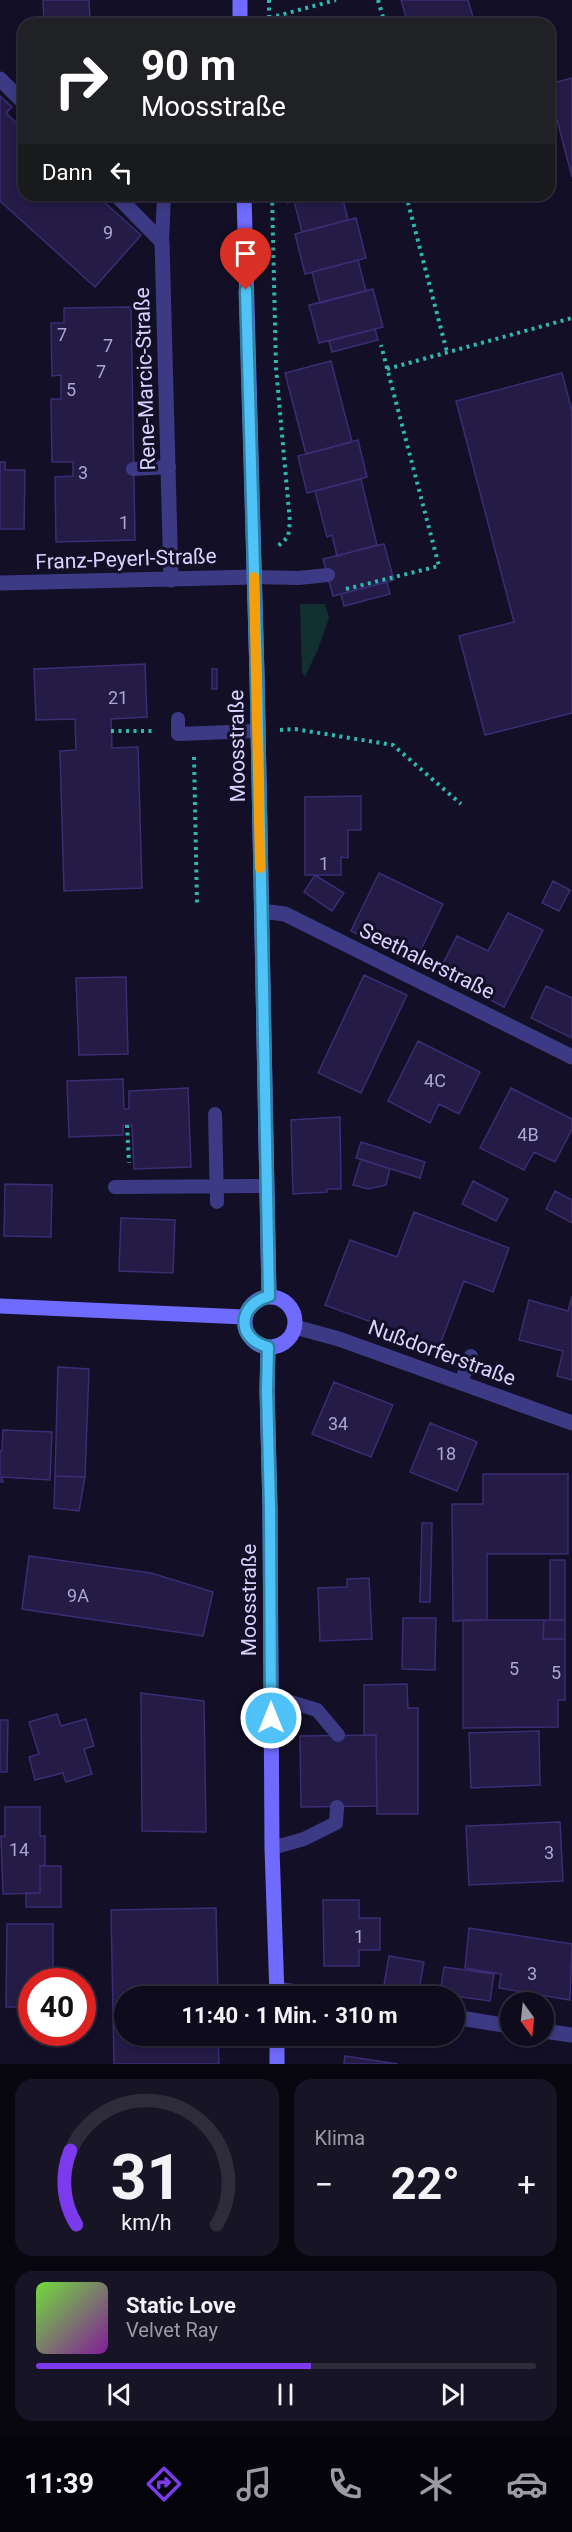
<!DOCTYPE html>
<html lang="de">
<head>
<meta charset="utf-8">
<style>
  :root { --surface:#0e0b1c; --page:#171425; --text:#f1f3f6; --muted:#9b9ba3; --line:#2e2b3b; --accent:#7c3aed }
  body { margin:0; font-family:Roboto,sans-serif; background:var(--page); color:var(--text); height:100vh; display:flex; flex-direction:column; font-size:22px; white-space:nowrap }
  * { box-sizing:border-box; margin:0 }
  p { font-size:20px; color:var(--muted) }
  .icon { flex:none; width:33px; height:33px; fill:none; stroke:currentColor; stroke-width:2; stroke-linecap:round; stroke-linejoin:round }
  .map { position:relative; height:2064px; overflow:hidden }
  .side { display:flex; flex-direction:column; gap:15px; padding:15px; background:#08060f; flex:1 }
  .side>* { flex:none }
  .hud { position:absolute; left:18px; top:18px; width:537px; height:183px; border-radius:18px; box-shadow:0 3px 9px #0003,0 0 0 2px var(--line); background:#202124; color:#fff; overflow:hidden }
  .needle { width:39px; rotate:165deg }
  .controls { position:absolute; left:500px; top:1992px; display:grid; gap:12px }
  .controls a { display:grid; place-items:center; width:54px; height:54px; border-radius:50%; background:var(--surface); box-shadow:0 3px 9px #0003,0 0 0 2px var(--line); font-size:30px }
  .speed { position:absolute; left:18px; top:1968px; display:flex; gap:12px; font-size:30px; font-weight:700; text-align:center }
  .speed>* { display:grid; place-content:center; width:78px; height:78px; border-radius:50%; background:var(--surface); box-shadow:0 3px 9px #0003,0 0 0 2px var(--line); line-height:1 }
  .speed .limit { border:9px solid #d22; background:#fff; color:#111 }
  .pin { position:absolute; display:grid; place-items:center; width:51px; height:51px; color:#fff; margin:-62px -26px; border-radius:50% 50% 50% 0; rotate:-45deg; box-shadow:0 0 6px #0007 }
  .pin .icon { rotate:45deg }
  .me { position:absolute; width:66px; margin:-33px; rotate:0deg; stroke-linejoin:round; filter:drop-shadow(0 0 4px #0008) }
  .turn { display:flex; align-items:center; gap:21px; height:126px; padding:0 24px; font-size:27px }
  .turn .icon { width:78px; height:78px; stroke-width:2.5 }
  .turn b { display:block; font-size:42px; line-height:51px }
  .then { display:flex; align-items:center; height:57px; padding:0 24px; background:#0003; gap:12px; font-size:22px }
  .big { font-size:45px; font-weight:700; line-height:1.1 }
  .side .widget { flex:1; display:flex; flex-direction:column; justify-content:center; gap:9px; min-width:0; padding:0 21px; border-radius:18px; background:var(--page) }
  .side .dial { align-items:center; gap:0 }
  .dial svg { height:156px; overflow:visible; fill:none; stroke:var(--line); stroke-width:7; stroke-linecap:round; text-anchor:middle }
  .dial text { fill:var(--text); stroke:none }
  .song { display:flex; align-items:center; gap:18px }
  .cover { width:72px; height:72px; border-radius:9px; background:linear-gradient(135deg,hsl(100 70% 55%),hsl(290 70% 35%)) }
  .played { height:6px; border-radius:3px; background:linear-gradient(90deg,var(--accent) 55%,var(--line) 55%) }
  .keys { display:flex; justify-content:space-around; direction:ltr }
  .heat { display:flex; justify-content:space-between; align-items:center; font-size:33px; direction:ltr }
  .side .tiles { flex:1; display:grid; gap:15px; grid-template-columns:1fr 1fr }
  .widget:last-child { grid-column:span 2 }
  .trip { position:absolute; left:114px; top:1986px; width:351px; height:60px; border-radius:30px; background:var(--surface); box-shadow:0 3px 9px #0003,0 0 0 2px var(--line); font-weight:700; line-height:60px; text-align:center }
  .menu { display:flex; height:96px; justify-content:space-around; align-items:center; background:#06040b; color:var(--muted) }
  .menu .icon { width:42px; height:42px }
  .menu .active { color:var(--accent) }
  .menu b { font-size:27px; color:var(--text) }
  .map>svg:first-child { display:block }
  .green { fill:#12302f }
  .building { fill:#241b47; stroke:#3b2d73; stroke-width:1.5 }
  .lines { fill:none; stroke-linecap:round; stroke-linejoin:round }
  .path { stroke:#2fb8b0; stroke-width:4; stroke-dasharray:3 4.5; stroke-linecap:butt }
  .lane { stroke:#3d3a85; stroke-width:14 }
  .street { stroke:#3d3a85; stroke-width:15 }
  .secondary { stroke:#6f6bff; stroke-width:15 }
  .route-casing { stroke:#337fa1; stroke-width:15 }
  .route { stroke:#4fc3f7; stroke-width:10 }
  .slow { stroke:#f59e0b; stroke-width:10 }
  .labels { text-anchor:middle; stroke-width:6; stroke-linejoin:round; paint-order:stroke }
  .number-label { font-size:18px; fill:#aca6d1 }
  .street-label { font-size:21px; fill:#d9d4ff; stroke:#130f26 }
</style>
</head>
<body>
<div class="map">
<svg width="572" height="2064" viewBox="0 0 572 2064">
  <rect width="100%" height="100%" fill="#130f26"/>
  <path class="green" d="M300,604H325L329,618L318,649L305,677L302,672Z"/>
  <path class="building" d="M43,0H89L90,19L95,24H44Z
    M401,0H468L475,24H408Z
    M572,78V177L549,89V84Z
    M0,96L12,107L6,113L24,130V195H96L141,235L95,287L0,201Z
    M285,195H318L287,203Z
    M318,195H342L348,220L302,232L294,201Z
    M356,218L366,258L305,274L295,234Z
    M358,260L366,291L320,303L312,272Z
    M373,289L383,327L319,343L309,305Z
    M131,307L135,540L56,542L55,477L73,476V462H52L51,399H61V375L52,376L51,323H64V308Z
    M375,329L378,340L332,352L329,341Z
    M331,361L352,442L306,454L285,373Z
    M562,373L572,411V713L485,735L459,636L514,622L456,401Z
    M358,440L367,477L307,493L298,456Z
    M0,462H5V470H25L24,529H0Z
    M361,479L377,545L337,556L332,535L327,537L315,491Z
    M384,544L394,580L333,596L323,559Z
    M387,582L390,594L344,606L341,594Z
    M145,664L147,717L111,719L112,748L138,747L142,888L64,891L60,751L76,750L75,719L36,720L34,669Z
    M212,669H217V689H212Z
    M361,796V830H348V858L341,857V875H305V797Z
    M379,873L443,904L415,962L351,931Z
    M315,875L344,893L332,911L304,892Z
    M553,881L570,890L559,911L542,903Z
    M508,913L543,930L504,1007L438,973L457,936L488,951Z
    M364,975L407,995L361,1093L318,1073Z
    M126,977L128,1054L79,1055L76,978Z
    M546,986L572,998V1038L531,1018Z
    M418,1041L480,1072L459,1114L439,1104L430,1123L388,1101Z
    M123,1079L124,1109H129V1091L188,1088L191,1167L134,1169L132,1125H123V1135L69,1137L67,1081Z
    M511,1088L572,1119V1129L555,1162L534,1152L524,1170L480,1148Z
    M340,1117L341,1189H327V1192L293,1194L291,1120Z
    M361,1142L425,1162L420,1178L356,1158Z
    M361,1159L390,1169L386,1185L368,1189L353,1185Z
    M473,1181L508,1199L496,1221L462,1204Z
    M5,1184L52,1185L51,1237L4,1236Z
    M555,1191L572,1200V1223L546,1209Z
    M414,1212L509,1248L493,1292L464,1281L439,1347L325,1305L350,1240L397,1257Z
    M121,1218L175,1220L173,1273L119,1271Z
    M572,1296V1380L557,1376L563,1351L519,1340L529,1300L568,1311Z
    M58,1367L89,1369L85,1477L55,1476Z
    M334,1382L393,1405L371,1457L312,1434Z
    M430,1423L477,1442L457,1491L410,1472Z
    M3,1430L52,1432L50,1480L2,1477L3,1482H0V1451H2Z
    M483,1474H568V1554H487V1620L453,1621L452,1504H483Z
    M55,1476L85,1477L79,1511L54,1508Z
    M422,1523H432L430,1602H420Z
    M29,1556L151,1573L213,1592L203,1636L22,1609Z
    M550,1560H565V1620H550Z
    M369,1578L372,1639L320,1641L318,1588L347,1587V1579Z
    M403,1618H436L435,1670L402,1669Z
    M463,1620H565V1700H558V1727L463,1728Z
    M544,1620H565V1639H543Z
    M407,1684L408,1708H418V1814H377L376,1735H364V1685Z
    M141,1693L204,1701L206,1832L142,1831Z
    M57,1714L61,1726L86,1719L94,1746L84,1749L92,1774L66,1782L63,1773L35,1780L29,1757L39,1754L29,1722Z
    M0,1720H8L7,1772H0Z
    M539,1731L540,1785L471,1788L469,1733Z
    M376,1735L377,1806L301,1807L300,1736Z
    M5,1807H40V1836H45V1865L40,1866V1893L3,1894L1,1836H5Z
    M560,1822L563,1881L469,1885L466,1826Z
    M40,1866H61V1907H26V1893H40Z
    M323,1900H359V1918H380V1950H359V1966H324Z
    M216,1908L218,1996H124V2036H218L219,2064H114L111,1910Z
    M7,1924H53V1982H32V2007H6Z
    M469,1928L572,1944L570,2000L499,1988L501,1974L465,1968Z
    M389,1956L424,1962L419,1990L384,1985Z
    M444,1967L494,1974L490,2001L440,1994Z
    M345,2056L398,2064H344Z"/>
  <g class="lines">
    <path class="path" d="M269,0V24
      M378,0L385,24
      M269,18L336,0
      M549,107L553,106
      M272,195L276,368L290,522L288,537L276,548
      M406,195L447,352
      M387,369L572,318
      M346,589L439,566L381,345
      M280,730L295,729L393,745L461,804
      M111,731H156
      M194,757L197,904
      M127,1125L129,1163"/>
    <path class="lane" d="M162,242L164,195
      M133,469L169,467
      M254,577L298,578L328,575
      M178,719V734L258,731
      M215,1114L217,1202
      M115,1187L266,1186
      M461,1382L471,1356
      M271,1696L317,1710L338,1735
      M272,1848L304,1839L336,1823L337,1807"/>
    <path class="street" d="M0,79L24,103
      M116,195L162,242L171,580
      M0,583L254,577
      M261,911L285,914L572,1057
      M295,1327L339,1339L572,1423
      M277,1989L321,1996
      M454,2017L510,2026
      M543,2031L572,2035"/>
    <path class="secondary" d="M240,0V24
      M244,195L257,675L269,1296
      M245 1322a25 25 0 1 1 50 0a25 25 0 1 1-50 0Z
      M0,1306L244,1317
      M268,1347L267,1390L270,1508L272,1848L277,1996
      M277,2036V2064"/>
  </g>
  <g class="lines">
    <defs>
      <path id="route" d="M246,290L257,675L269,1296C237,1305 236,1339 268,1347L267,1390L270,1508L271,1718"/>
    </defs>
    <use href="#route" class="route-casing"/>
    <use href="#route" class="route"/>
    <path class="slow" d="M254,577L260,868"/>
  </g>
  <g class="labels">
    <g class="number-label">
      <text x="108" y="239">9</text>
      <text x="62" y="341">7</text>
      <text x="108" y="352">7</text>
      <text x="101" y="378">7</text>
      <text x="71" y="396">5</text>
      <text x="83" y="479">3</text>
      <text x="124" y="529">1</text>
      <text x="118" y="704">21</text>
      <text x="324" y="870">1</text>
      <text x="435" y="1087">4C</text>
      <text x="528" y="1141">4B</text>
      <text x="338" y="1430">34</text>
      <text x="446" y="1460">18</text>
      <text x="78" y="1602">9A</text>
      <text x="514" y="1675">5</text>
      <text x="556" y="1679">5</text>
      <text x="19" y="1856">14</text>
      <text x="549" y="1859">3</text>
      <text x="359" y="1943">1</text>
      <text x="532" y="1980">3</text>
    </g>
    <g class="street-label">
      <text transform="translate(145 379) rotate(-92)" y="7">Rene-Marcic-Straße</text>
      <text transform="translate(126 559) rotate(-2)" y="7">Franz-Peyerl-Straße</text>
      <text transform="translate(237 746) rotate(-91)" y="7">Moosstraße</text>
      <text transform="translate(427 961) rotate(26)" y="7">Seethalerstraße</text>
      <text transform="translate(442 1353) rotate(20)" y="7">Nußdorferstraße</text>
      <text transform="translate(249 1600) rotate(-90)" y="7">Moosstraße</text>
    </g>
  </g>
</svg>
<div class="controls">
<a><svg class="needle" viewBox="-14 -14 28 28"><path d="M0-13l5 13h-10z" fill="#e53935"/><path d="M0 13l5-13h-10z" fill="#9b9ba3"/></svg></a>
</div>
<div class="speed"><div class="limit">40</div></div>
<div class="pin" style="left:246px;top:290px;background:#d93025"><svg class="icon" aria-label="arrive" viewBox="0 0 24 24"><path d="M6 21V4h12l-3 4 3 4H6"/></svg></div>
<svg class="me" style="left:271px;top:1718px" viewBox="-20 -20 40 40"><circle r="17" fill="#4fc3f7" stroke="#fff" stroke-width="3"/><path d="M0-11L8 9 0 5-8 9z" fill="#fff"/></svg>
<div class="trip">11:40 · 1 Min. · 310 m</div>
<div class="hud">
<div class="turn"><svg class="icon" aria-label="right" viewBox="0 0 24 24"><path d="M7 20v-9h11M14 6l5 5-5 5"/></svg><div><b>90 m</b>Moosstraße</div></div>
<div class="then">Dann<svg class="icon" aria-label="left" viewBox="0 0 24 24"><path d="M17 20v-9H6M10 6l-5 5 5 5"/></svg></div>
</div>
</div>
<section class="side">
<div class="tiles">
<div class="widget dial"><svg viewBox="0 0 100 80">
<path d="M14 69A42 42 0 1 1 86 69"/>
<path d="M14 69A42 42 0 0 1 11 31" stroke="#7c3aed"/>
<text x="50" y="56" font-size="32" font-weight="700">31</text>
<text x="50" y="72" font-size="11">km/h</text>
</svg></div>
<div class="widget"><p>Klima</p>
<div class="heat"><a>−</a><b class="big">22°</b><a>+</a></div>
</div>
<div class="widget">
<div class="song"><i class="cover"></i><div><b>Static Love</b><p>Velvet Ray</p></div></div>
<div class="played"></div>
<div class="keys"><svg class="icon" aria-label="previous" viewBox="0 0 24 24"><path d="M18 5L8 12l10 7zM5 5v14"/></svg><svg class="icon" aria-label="pause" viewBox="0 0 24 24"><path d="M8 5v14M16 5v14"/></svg><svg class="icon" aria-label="next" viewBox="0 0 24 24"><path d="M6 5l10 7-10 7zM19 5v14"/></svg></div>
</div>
</div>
</section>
<nav class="menu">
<b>11:39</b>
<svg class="icon active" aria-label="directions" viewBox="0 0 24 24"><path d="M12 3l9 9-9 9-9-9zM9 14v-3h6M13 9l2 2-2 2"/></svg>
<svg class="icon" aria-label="music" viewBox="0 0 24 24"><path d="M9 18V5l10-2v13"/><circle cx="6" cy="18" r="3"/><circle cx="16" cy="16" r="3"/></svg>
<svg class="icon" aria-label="phone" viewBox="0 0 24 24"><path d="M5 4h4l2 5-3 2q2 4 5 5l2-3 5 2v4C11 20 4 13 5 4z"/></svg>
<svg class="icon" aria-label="climate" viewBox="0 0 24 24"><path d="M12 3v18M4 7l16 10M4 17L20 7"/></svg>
<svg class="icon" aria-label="car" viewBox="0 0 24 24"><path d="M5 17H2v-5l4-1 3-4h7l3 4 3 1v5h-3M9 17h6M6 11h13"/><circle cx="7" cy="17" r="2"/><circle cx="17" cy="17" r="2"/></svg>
</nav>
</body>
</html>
